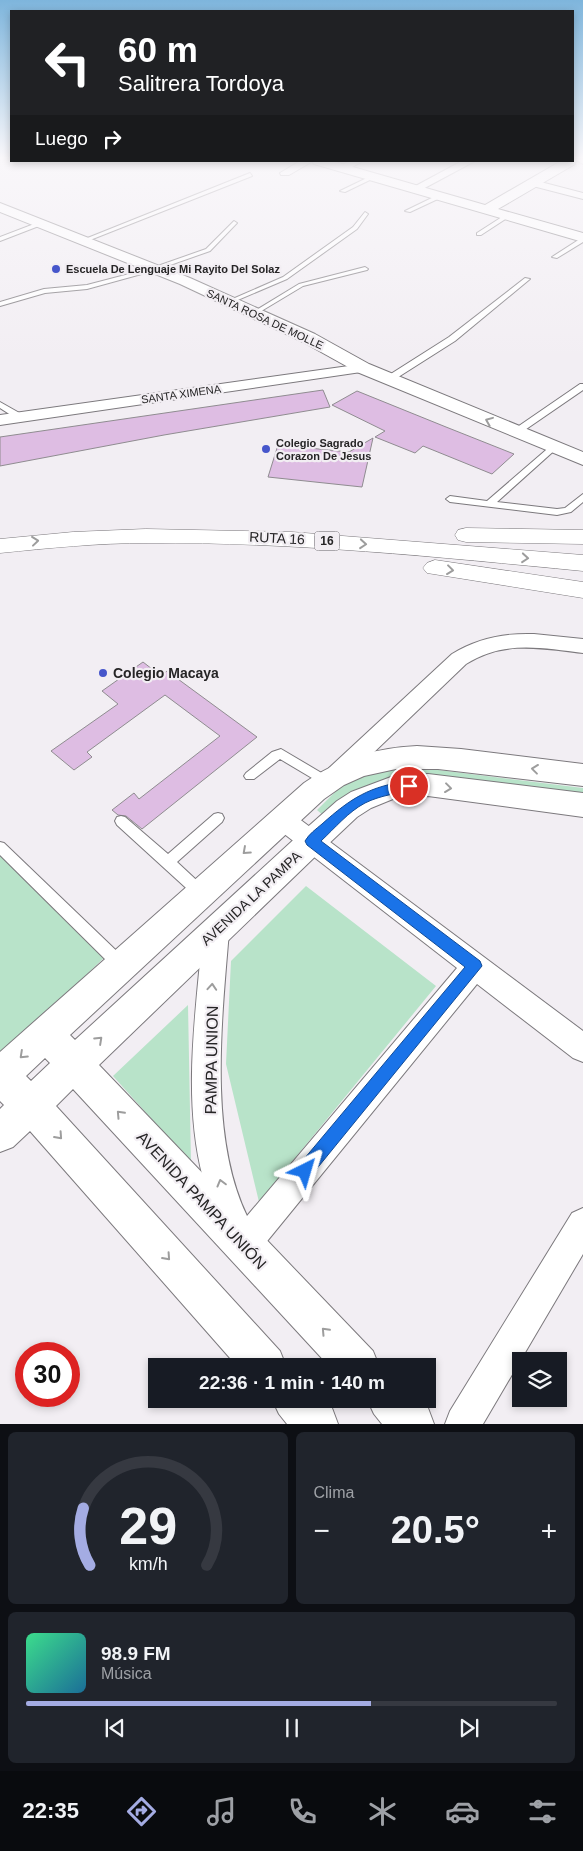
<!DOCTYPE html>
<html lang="es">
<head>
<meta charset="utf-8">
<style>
  :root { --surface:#171b24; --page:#20242c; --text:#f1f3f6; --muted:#9ea1a6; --line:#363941; --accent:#a4ace3 }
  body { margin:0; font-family:Helvetica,sans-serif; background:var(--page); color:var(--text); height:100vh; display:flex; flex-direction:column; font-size:19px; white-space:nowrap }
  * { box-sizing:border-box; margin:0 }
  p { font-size:16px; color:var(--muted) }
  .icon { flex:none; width:28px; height:28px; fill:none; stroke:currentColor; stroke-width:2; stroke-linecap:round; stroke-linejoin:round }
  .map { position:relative; height:1424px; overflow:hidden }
  .panel { display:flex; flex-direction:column; gap:8px; padding:8px; background:#0d0f14; flex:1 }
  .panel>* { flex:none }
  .guide { position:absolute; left:10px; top:10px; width:564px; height:152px; border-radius:0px; box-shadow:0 2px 8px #0003; background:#202124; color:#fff; overflow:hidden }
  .buttons { position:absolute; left:512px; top:1352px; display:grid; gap:10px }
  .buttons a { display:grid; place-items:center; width:55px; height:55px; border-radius:0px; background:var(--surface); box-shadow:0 2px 8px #0003; font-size:25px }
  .speed { position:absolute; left:15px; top:1342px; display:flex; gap:10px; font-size:25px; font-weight:700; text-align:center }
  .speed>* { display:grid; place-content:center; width:65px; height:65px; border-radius:50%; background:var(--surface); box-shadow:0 2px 8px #0003; line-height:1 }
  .speed .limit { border:8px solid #d22; background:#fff; color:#111 }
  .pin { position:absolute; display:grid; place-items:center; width:42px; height:42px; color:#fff; margin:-21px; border:2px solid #fff; border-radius:50%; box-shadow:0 1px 5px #0007 }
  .me { position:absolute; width:55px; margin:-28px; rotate:40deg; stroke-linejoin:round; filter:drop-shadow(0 0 4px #0008) }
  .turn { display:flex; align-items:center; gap:18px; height:105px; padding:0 25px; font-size:22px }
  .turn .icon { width:65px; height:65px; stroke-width:2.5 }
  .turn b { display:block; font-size:35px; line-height:42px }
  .then { display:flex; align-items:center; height:48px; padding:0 25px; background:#0003; gap:10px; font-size:19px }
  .big { font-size:38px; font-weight:600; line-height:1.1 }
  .panel .tile { flex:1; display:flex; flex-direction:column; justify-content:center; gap:8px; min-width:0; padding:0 18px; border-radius:8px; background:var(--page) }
  .panel .dial { align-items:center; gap:0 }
  .dial svg { height:130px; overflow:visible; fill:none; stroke:var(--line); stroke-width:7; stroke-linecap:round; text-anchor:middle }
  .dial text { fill:var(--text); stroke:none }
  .song { display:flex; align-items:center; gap:15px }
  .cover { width:60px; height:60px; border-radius:8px; background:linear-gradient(135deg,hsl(150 70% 55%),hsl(200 70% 35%)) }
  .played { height:5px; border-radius:2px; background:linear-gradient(90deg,var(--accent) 65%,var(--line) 65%) }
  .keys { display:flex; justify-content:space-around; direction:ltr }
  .heat { display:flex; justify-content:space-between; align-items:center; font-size:28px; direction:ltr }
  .panel .tiles { flex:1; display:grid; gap:8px; grid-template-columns:1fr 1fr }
  .tile:last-child { grid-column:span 2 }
  .trip { position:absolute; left:148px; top:1358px; width:288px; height:50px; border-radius:0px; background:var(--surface); box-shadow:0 2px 8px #0003; font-weight:600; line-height:50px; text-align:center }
  .dock { display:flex; height:80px; justify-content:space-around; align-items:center; background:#090b0e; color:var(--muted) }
  .dock .icon { width:35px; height:35px }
  .dock .current { color:var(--accent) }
  .dock b { font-size:22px; color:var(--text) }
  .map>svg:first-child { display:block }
  .green { fill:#b8e3c9 }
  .building { fill:#debde3; stroke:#8f8c90 }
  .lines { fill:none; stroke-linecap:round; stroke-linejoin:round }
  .service-casing { stroke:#7c797d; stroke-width:2 }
  .minor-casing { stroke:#7c797d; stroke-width:2 }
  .tertiary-casing { stroke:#7c797d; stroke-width:2 }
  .motorway-casing { stroke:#7c797d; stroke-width:1 }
  .service { fill:#fff; fill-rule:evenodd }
  .minor { fill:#fff; fill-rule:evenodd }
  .tertiary { fill:#fff; fill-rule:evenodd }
  .motorway { fill:#fff; fill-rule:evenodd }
  .oneway { stroke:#9d9d9d }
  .route { fill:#1a73e8; stroke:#114b97 }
  .poi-dot { fill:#4656cb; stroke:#f2eef3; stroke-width:2 }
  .labels { text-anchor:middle; stroke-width:4.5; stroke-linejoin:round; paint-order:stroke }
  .far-poi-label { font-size:11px; font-weight:bold; fill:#262526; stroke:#f2eef3; text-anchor:start }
  .far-street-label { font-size:11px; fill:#262526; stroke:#f2eef3 }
  .shield { fill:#f2eef3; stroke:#636164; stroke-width:1 }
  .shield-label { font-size:12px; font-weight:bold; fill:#262526 }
  .street-label { font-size:14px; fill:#262526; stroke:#f2eef3 }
  .poi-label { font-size:14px; font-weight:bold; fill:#262526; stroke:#f2eef3; text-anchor:start }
  .near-street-label { font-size:16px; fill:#262526; stroke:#f2eef3 }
</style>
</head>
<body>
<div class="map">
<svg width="583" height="1424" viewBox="0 0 583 1424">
  <rect width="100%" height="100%" fill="#f2eef3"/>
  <path class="green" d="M399,765L583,788V796L410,774L351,791L325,817L317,810L345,782Z
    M0,845L107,955L0,1057Z
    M306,886L436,986L259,1202L226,1064L231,961Z
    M188,1005L191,1163L113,1076Z"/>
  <path class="building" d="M323,390L330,407L164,435L0,466V437Z
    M357,391L446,427L514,454L492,474L423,446L415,453L375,437L385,431L332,405Z
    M373,438L362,487L268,477L278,445L349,452Z
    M143,662L161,676L167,671L257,737L142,829L126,816L118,815L112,810L134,793L139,799L220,736L165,695L87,752L92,757L74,770L51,751L118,704L102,691Z"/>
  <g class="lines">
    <defs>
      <path id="service" d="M250,173L252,176L85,242L80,241Z
        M371,176L376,177L345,192L340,191Z
        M440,194L442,197L410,212L405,211Z
        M365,212L368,214L357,229L287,279L233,302L228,301L283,277L353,227Z
        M505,215L510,216L481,235H477V233Z
        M42,221L45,223L44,224L0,241V237Z
        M234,221L237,223L236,224L210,251L156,270L87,289L45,293L0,306V302L44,289L87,285L152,268L206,249Z
        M583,237V242L557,258L552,257Z
        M365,267L368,269L367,270L303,286L258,313L253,312L299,284Z
        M525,278L530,279L455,341L392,381H386V377L449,337Z
        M580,384H583V390L519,434H513V430Z
        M0,402L23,415V419H17L0,408Z
        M553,444L556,445V449L497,502L557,509L565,508L583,494V502L571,512L557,515L450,502L446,499L450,496L487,501Z
        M281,749L330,778L332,781L330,784L326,786L322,784L280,759L254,779H246L244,776L246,773L272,752Z
        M218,813L222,814L224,818L222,822L177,862L206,889L208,893L206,897L201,899L196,897L117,825L115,821L117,817L121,816L125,817L168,854L214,814Z
        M0,842L4,843L125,959L127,964L125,969L120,971L115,969L0,855Z"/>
      <path id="minor" d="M574,159H583V164Z
        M300,161H313L289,175H281L280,173Z
        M349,161H363L347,170H339L338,168Z
        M462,161H475L419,191L415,192L410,189Z
        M533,180L583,193V199L529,185L528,183L529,181Z
        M363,364L368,365L370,368L368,371L0,425V415Z
        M534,634L583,639V653C541,648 504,640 466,664L345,780L337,783L329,780L326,774L329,768L452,654C478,638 504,633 534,634Z
        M282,809L290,812L583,1031V1062L573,1058L477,984L255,1256L244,1261L233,1256C222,1230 210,1206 203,1178C182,1098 196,1011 203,931L207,923L216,919L225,923L229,931C222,1019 208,1135 247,1216L457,968L274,826L270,819L274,812Z
        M583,1208V1254L483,1424H445L450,1411L572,1213Z"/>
      <path id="tertiary" d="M572,159H576L575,164L498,209L583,233V242L314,164L312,161H332L485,205L561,161H572Z
        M0,203L190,278L315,334L369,364L583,452V465L357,372L303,342L180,284L0,212Z
        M417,746L461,749L583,764V786L438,769H396L364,776L344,785L324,799L70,1035L75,1040L302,832L337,801L351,792L391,777L428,774L583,793V817L428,796L393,799L371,808L357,817L322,850L99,1065L373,1351L379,1366H329L73,1089L56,1106L280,1351L286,1366H237L30,1131L13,1147L0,1152V1109L4,1105L0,1101V1052L304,783C339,759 374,748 417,746ZM45,1058L50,1063L31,1081L26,1076Z
        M272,1399H323L332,1408L338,1424H287L279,1414Z
        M367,1399H418L428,1408L434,1424H382L374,1414Z"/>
      <path id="motorway" d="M466,528L583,530V544L466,542L458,540L455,535L458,530Z
        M146,529L292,532L583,555V571C438,557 293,542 148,543C98,543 49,548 0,553V539L73,532Z
        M435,560L583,582V598L427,573L423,568L427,563Z"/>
    </defs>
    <use href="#service" class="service-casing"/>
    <use href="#minor" class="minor-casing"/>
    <use href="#tertiary" class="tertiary-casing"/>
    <use href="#motorway" class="motorway-casing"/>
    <use href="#service" class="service"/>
    <use href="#minor" class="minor"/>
    <use href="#tertiary" class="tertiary"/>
    <use href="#motorway" class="motorway"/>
  </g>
  <defs><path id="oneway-chevron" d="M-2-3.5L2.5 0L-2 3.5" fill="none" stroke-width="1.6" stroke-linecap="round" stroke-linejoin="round" transform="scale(1.25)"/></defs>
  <g class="oneway">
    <use href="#oneway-chevron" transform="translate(489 421) rotate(-158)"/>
    <use href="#oneway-chevron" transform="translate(35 541) rotate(-6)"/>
    <use href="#oneway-chevron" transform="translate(363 544) rotate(5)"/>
    <use href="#oneway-chevron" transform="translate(525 558) rotate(5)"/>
    <use href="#oneway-chevron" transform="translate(450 570) rotate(7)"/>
    <use href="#oneway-chevron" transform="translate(535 769) rotate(-173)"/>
    <use href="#oneway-chevron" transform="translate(448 788) rotate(7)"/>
    <use href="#oneway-chevron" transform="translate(246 851) rotate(138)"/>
    <use href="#oneway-chevron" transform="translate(212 987) rotate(-86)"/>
    <use href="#oneway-chevron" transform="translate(99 1040) rotate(-43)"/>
    <use href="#oneway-chevron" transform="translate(23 1055) rotate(137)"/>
    <use href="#oneway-chevron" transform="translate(120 1114) rotate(-133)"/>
    <use href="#oneway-chevron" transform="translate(59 1136) rotate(48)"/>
    <use href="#oneway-chevron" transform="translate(221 1183) rotate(-105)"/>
    <use href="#oneway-chevron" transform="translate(167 1257) rotate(48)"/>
    <use href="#oneway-chevron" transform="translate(325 1331) rotate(-133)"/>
  </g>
  <linearGradient id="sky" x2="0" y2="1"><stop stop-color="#7eb5dc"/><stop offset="0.44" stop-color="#f9f7fa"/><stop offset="1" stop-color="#f9f7fa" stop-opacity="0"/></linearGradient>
  <rect width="583" height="359" fill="url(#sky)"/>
  <path class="route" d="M409,781L413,782L415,786L413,789C397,794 381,795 365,803C348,812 335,828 321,841L480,961L482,966L310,1177L305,1179L299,1177L296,1171L299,1165L465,967L307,845L305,841C309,834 316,829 322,824C351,798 370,786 409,781Z"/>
  <g class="poi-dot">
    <circle cx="56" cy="269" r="5"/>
    <circle cx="266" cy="449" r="5"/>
    <circle cx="103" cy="673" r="5"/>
  </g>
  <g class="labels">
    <g class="far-poi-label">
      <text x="66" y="273">Escuela De Lenguaje Mi Rayito Del Solaz</text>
      <text x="276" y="447">Colegio Sagrado<tspan x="276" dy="13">Corazon De Jesus</tspan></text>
    </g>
    <g class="far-street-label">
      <text transform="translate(265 319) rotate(25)" y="4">SANTA ROSA DE MOLLE</text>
      <text transform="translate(181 394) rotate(-8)" y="4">SANTA XIMENA</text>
    </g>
    <rect class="shield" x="314.5" y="531.5" width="25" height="19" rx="4"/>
    <g class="shield-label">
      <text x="327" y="545">16</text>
    </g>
    <g class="street-label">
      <text transform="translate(277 538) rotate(3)" y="5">RUTA 16</text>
      <text transform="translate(251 898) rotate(-43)" y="5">AVENIDA LA PAMPA</text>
    </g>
    <g class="poi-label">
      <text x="113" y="678">Colegio Macaya</text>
    </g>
    <g class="near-street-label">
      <text transform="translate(211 1060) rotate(-89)" y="6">PAMPA UNION</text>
      <text transform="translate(202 1200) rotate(47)" y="6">AVENIDA PAMPA UNIÓN</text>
    </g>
  </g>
</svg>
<div class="buttons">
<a><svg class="icon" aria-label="layers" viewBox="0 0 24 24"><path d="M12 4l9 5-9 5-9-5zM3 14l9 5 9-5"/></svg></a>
</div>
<div class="speed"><div class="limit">30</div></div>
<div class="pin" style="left:409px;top:786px;background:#d93025"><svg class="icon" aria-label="arrive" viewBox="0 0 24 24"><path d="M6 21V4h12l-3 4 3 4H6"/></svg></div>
<svg class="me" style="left:305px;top:1171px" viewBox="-20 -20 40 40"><path d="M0-17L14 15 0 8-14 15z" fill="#1a73e8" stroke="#fff" stroke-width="4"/></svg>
<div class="trip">22:36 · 1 min · 140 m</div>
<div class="guide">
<div class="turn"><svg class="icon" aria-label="left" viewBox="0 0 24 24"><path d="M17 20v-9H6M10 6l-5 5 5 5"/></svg><div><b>60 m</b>Salitrera Tordoya</div></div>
<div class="then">Luego<svg class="icon" aria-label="right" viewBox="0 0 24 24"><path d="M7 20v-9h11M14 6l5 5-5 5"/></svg></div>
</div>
</div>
<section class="panel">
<div class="tiles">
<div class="tile dial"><svg viewBox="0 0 100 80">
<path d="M14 69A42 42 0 1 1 86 69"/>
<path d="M14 69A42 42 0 0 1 10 34" stroke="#a4ace3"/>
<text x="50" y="56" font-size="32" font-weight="700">29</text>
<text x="50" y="72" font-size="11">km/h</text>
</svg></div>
<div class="tile"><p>Clima</p>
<div class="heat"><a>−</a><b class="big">20.5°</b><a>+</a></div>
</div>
<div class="tile">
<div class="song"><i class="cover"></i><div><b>98.9 FM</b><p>Música</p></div></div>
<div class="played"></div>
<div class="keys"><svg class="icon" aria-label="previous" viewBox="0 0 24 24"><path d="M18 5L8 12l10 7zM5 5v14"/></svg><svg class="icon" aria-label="pause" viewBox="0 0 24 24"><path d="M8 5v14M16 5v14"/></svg><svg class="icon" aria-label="next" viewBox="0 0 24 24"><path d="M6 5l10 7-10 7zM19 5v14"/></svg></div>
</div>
</div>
</section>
<nav class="dock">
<b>22:35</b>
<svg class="icon current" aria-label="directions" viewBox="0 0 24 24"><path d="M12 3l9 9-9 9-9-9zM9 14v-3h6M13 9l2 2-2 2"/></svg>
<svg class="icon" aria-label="music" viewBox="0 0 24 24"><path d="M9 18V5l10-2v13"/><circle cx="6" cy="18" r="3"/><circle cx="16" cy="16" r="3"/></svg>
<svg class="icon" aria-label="phone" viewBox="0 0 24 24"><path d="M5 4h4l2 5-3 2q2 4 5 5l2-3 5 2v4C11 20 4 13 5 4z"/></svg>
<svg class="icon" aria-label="climate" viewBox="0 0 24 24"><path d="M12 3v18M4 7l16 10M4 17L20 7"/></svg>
<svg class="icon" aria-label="car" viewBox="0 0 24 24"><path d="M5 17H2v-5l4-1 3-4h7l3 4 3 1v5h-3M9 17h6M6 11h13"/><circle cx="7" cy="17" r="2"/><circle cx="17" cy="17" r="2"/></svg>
<svg class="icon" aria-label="filters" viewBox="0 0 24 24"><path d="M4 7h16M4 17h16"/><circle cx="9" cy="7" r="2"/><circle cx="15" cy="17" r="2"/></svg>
</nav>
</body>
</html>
